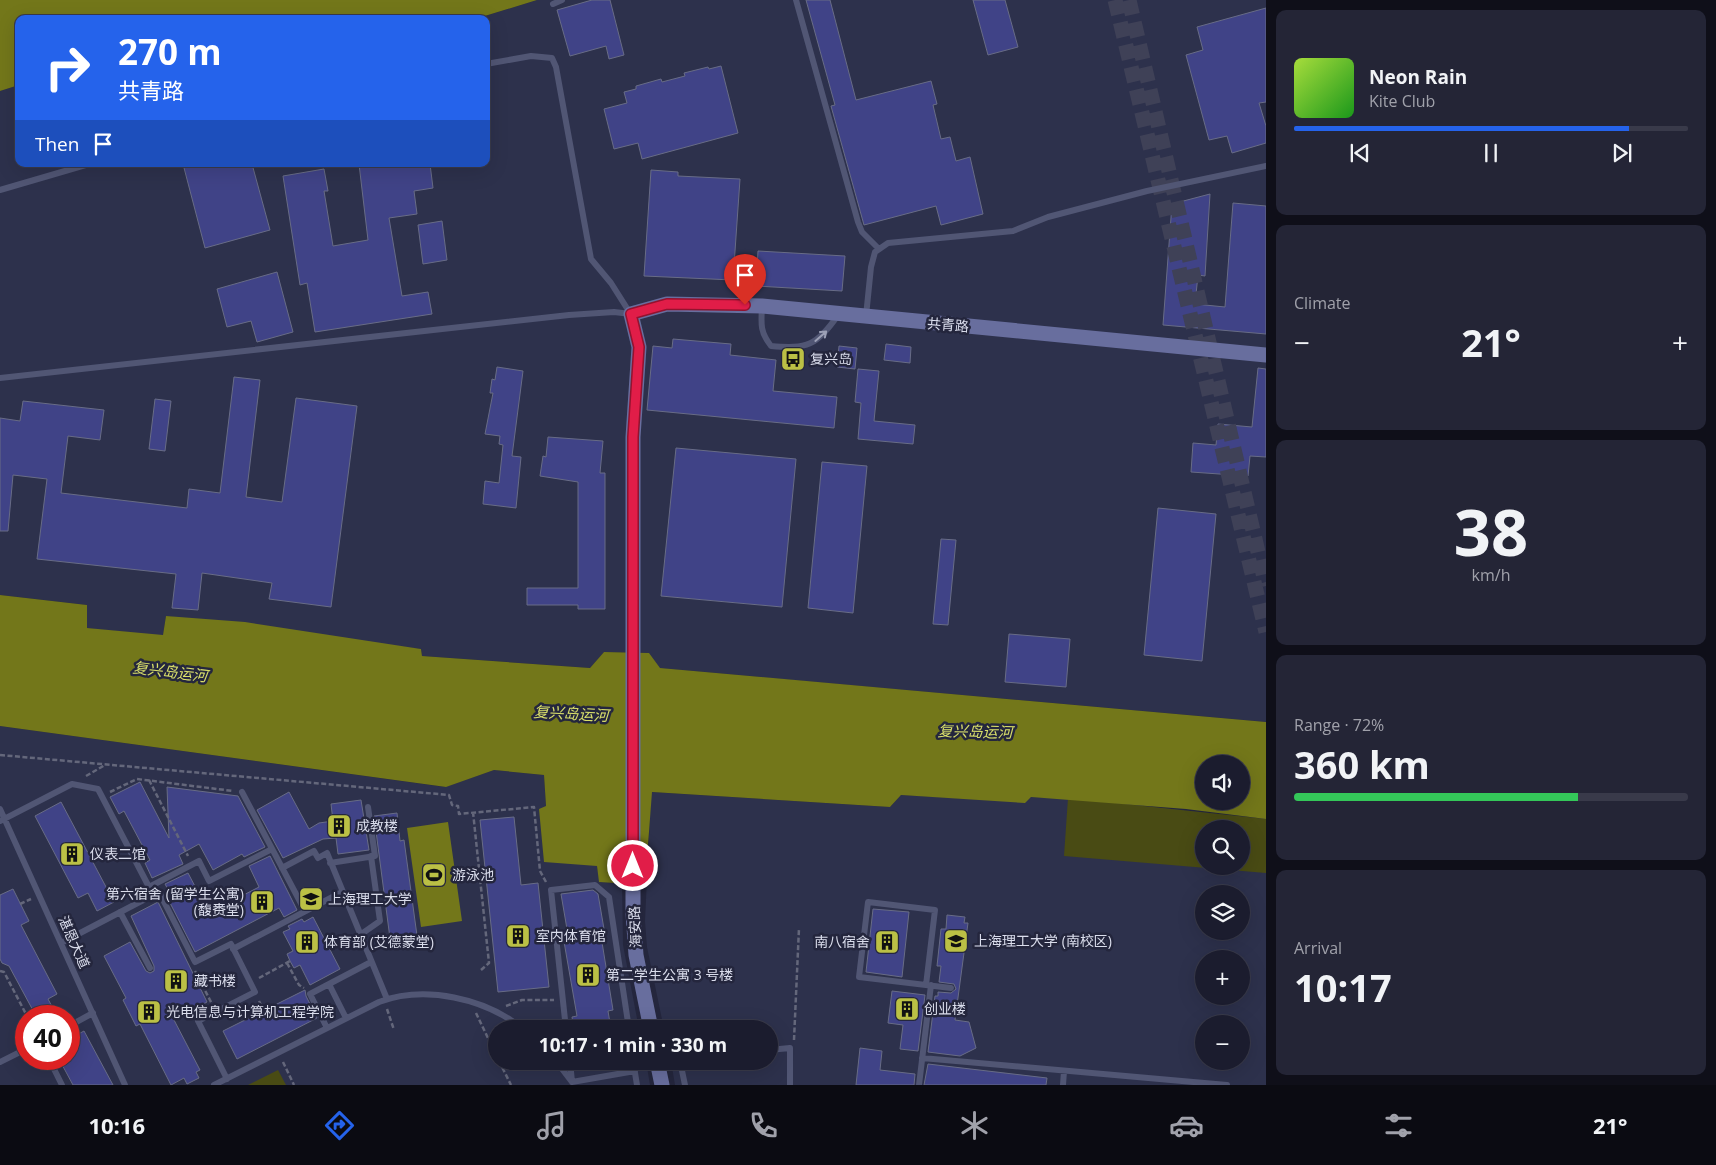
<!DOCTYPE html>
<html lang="en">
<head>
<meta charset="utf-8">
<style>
  :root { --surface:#1b1c2e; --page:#242536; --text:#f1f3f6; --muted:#a0a1aa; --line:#393a4a; --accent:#2563eb }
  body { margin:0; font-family:"Open Sans","Noto Sans SC",sans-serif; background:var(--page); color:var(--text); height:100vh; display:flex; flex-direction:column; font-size:19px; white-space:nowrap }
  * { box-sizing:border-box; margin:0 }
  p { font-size:16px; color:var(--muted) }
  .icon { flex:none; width:28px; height:28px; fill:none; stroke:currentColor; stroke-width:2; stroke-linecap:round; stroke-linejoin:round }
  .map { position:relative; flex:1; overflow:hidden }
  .sheet { display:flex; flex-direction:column; gap:10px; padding:10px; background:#0f0f19; width:450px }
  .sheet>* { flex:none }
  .banner { position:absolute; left:15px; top:15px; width:475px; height:152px; border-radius:10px; box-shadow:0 5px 20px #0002,0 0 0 1px var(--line); background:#2563eb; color:#fff; overflow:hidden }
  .fabs { position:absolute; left:1195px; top:755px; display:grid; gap:10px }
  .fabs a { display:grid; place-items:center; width:55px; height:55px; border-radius:50%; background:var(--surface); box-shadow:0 5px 20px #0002,0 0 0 1px var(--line); font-size:25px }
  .speed { position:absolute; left:15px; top:1005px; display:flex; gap:10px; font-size:25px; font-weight:700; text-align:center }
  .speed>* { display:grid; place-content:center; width:65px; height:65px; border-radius:50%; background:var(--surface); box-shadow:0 5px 20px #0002,0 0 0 1px var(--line); line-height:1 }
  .speed .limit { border:8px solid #d22; background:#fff; color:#111 }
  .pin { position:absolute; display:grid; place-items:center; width:42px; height:42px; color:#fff; margin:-51px -21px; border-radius:50% 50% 50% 0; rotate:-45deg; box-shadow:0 0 5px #0007 }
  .pin .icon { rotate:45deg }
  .me { position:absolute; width:55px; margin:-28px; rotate:0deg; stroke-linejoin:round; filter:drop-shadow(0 0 4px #0008) }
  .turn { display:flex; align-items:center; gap:18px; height:105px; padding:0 20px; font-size:22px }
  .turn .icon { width:65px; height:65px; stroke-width:2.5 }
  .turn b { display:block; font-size:35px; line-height:42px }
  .then { display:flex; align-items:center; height:48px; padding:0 20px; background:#0003; gap:10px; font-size:19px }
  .big { font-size:38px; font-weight:700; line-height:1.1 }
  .sheet .widget { flex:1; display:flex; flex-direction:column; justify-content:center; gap:8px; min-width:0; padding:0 18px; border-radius:10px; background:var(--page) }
  .sheet .dial { align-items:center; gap:0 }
  .dial b { font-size:65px; line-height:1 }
  .song { display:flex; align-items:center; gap:15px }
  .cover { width:60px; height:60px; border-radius:8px; background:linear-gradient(135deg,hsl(80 70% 55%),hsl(120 70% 35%)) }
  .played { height:5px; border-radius:2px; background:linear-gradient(90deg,var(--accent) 85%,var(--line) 85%) }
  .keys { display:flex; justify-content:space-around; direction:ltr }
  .heat { display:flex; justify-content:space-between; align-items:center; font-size:28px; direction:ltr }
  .charge { height:8px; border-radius:4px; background:linear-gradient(90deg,#34c759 72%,var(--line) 0) }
  .trip { position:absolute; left:488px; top:1020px; width:290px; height:50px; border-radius:25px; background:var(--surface); box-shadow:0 5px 20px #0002,0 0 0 1px var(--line); font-weight:700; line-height:50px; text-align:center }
  .tabs { display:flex; height:80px; justify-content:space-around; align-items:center; background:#0b0b12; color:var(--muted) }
  .tabs .icon { width:35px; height:35px }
  .tabs .selected { color:var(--accent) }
  .tabs b { font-size:22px; color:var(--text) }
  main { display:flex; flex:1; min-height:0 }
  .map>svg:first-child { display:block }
  .built { fill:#2d314c; fill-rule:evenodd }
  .green { fill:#494b14; fill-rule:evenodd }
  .water { fill:#73771a; fill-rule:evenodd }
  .building { fill:#404387; stroke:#686c86 }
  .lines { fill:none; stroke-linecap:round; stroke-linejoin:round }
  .primary-tunnel { stroke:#3f4157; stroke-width:15; stroke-dasharray:15 8; stroke-linecap:butt }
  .path { stroke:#64677b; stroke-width:2.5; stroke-dasharray:5 2.5; stroke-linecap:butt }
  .lane { stroke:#515674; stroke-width:6 }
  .secondary { stroke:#686e9e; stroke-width:15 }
  .oneway { stroke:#9ca0b6 }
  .route-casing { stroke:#92132f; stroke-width:12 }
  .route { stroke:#e11d48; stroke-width:9 }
  .labels { text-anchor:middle; stroke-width:5; stroke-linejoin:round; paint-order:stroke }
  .street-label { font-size:14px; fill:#daddec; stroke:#24263d }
  .poi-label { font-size:14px; fill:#daddec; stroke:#24263d; text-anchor:start }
  .water-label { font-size:15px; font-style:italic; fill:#dae06b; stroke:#24263d }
</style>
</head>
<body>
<main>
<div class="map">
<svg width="1266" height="1085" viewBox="0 0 1266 1085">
  <rect width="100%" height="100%" fill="#24263d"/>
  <path class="built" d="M537,0H1266V722L659,668L648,653L604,652L590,668L422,656L421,649L166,616L163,636L86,628L87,605L0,595V91L19,85V164H486V19H475Z
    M0,726L445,787L494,770L544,775L546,806L597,866L600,882L622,883L623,945L639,1029H496V1061H646L650,1085H0ZM26,1016H69V1059H26Z
    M651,792L890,807L901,795L1025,802L1031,797L1068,798L1266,819V1085H675L671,1061H769V1029H664L647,947L645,921ZM1204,829H1241V866H1204ZM1204,894H1241V931H1204ZM1204,959H1241V996H1204ZM1204,1024H1241V1061H1204Z"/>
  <path class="green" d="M1068,798L1266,819V873L1064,856ZM1204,829H1241V866H1204Z
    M278,1070L286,1085H248Z"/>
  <path class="water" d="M0,0H537L475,19H19V85L0,91Z
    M0,595L87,605V628L163,635L166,616L245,622L421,649L422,656L590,668L604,652L649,653L660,668L1266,722V819L1186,809L1031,797L1025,803L901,795L890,807L652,792L645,885L599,882L597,866L544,862L539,809L546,806L544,775L494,770L446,787L0,726ZM1204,764H1241V801H1204Z
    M448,822L462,921L421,927L407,828Z"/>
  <path class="building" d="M592,0H610L624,55L609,59L606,46L570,56L557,10Z
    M806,0H830L856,100L931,81L937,104L933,105L941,139L950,137L956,161L970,157L983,214L941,225L936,206L864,225L831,106L835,105Z
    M973,0H1005L1018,47L988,55Z
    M1266,8V102L1259,103L1266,126V143L1232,153L1227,136L1209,140L1186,55L1203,50L1197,27Z
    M721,66L738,133L642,159L638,143L614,149L604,109L627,103L624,92L636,89V86L661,79L662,82L685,76L684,73L708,67L709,69Z
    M183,164H252L270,230L205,248Z
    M359,164H430L433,188L414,191L417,214L389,218L402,296L428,292L432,314L315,332L307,283L300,285L283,176L324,169L328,191H324L333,246L368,240Z
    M651,170L678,172V176L740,179L733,280L644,276Z
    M1210,194L1205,276L1198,275L1195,304L1225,307L1233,203L1266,206V334L1163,325L1172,204Z
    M442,221L447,260L423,264L418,225Z
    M758,251L845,256L842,291L756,286Z
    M277,272L293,332L257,342L251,321L227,327L217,289Z
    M673,339L731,344L730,355L776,360L773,391L837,397L834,428L647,410L653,346L672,348Z
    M886,344L911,347L910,363L884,360Z
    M839,346L857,348L855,369L837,367Z
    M497,367L523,371L512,456L521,457L516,508L483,504L485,481L499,483L503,445L499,444L500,436L485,434L493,393H490L492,379L495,380Z
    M1258,368L1266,369V457L1250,456L1248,476L1191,472L1193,443L1216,445L1218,424L1252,427Z
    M858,369L879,371L874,421L915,425L913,444L858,439L861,403L855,402Z
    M234,377L260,380L246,497L282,502L296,398L357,406L331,607L269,599L272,583L202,573L198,610L172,608L176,574L37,559L47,479L13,475L8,531H0V418L20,421L23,401L104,410L100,440L68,436L61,493L187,508L189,489L220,493Z
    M155,399L171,401L165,451L149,449Z
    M548,437L603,441L600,473H605V609H578V605H527V588H578V482L540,476L543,456L546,457Z
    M676,448L796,459L782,607L661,596Z
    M822,462L867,466L853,613L808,608Z
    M1158,508L1216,514L1202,661L1144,655Z
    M941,539L956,540L948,625L933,624Z
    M1009,634L1070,639L1066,687L1005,682Z
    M140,782L169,838L167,787L238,796L265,847L244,857L242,854L213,870L199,844L179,855L183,864L152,878L145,863L150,860L124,811L119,814L110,797Z
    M289,792L309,829L319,823L333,821L331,804L361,800L369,850L338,854L336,838L323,839L283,858L257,810Z
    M61,802L114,902L97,911L88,893L78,898L35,816Z
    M397,813L400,841L404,840L418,943L391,946L374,816Z
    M514,817L521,885L538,883L549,987L498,992L480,820Z
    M270,856L297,910L284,917L279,908L195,952L167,897L171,895L165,884L188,873L209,913L259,887L249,866Z
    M13,889L29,921L21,925L57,994L48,999L57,1016H36L9,966L2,963L0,959V895Z
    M593,890L598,894L604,929L600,930L613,1010L608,1011L611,1029H574L572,1017L577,1016L563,936L568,935L561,894Z
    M158,902L207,1002L174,1020L200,1070L196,1072L199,1078L187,1084L184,1078L171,1085L140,1024L136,1026L123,1000L126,998L104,956L130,942L146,971L150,973L154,971V966L131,916Z
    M873,909L909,912L902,977L866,972Z
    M947,915L965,917L964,923H968L955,1020L969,1022L976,1048L960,1056L928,1052L935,996H938V992L951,993L956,989L954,984L939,982L941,966H937L941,929H946Z
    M313,917L340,969L310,985L300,965L294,968L290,961L287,954L293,951L283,932L290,929L288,926L302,919L304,922Z
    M305,990L306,996L317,1018L237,1059L223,1031Z
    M892,991L925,995L918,1051L900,1049L903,1025L888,1023Z
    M84,1031L113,1085H73L59,1059H69V1039Z
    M860,1048L882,1051L880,1070L915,1074L914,1085H856Z
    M928,1064L1047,1078L1046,1085H924Z"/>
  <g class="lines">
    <path class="primary-tunnel" d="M1115,0L1266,632
      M1129,0L1266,586"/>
    <path class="path" d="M0,755L449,795L452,805L458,806L459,814L534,807L540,871L546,882
      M86,776L105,765
      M149,780L188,856
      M110,792L137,779L233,791
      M473,812L489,963L481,970
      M20,904L31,899
      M287,963L299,985L304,988
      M0,971L4,972L27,1016
      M195,971L212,1004
      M259,978L290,961
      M259,1001L264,1011
      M506,1006L522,1000H554
      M387,1009L394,1030
      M476,1013L496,1055
      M794,1040L799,928
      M499,1061L511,1085
      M283,1062L294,1085"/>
    <path class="lane" d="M796,0L858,222L862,232L878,248
      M553,4L562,0
      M486,64L531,56L552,58L556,67L591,259L611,283L630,313
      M0,190L89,164
      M762,307C761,324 760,332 771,346C807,349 817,346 838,315
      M866,316L871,267L875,252L888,243L1013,231L1048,217L1147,191L1266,166
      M0,378L569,315L614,312L631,314
      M242,792L305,911
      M0,809L125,1085
      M0,821L72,784L98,789L149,887
      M330,863L375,856L368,807
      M282,868L314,851L318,858L327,853L387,999
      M153,895L159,892L195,962L231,944L255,992L198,1021L227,1079
      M120,912L150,968
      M360,935L380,921L371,856
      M61,943L153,895L149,887L199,861L209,881L272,849
      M233,949L342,892
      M329,984L346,1018
      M926,985L935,910L868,902L859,977L951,988
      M69,1026L93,1013
      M327,1028L310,994L371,962
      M566,1029L551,890L595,885L609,897L629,1029
      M769,1050L790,1048V1085
      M922,1058L1227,1085
      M49,1059L62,1085
      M556,1061L572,1082
      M570,1061L572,1082L635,1071
      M633,1061L637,1085
      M680,1061L685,1085
      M0,1062L26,1049
      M214,1085L379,1002C425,985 485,998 523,1029
      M919,1085L931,985
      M1063,1085L1064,1071"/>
    <path class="secondary" d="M651,1029L636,955L633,913V437L639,347L631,314L667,304L762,306L1266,355
      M657,1061L662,1085"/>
  </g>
  <defs><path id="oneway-shaft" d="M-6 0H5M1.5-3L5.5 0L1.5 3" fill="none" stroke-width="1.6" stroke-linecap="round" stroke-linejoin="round" transform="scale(1.25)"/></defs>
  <use class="oneway" href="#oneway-shaft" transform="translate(821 336) rotate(-41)"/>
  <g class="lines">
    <defs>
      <path id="route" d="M633,866V437L639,347L631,314L667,304L745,305"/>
    </defs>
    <use href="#route" class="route-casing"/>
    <use href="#route" class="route"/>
  </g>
  <defs>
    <symbol id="bus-square" viewBox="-11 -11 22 22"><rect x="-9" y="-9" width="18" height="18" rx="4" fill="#bbc045" stroke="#24263d"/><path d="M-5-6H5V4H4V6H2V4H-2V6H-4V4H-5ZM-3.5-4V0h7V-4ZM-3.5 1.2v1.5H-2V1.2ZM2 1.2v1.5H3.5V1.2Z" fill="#111"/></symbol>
    <symbol id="building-square" viewBox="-11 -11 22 22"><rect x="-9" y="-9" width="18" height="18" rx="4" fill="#bbc045" stroke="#24263d"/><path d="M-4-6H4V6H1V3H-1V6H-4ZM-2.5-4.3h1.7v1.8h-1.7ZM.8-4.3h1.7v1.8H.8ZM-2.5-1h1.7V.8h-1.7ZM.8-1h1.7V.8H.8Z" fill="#111"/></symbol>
    <symbol id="stadium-square" viewBox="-11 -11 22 22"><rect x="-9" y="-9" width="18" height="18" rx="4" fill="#bbc045" stroke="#24263d"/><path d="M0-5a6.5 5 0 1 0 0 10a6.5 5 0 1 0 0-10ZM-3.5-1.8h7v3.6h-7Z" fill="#111"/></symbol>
    <symbol id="university-square" viewBox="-11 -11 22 22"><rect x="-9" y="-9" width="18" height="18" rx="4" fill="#bbc045" stroke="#24263d"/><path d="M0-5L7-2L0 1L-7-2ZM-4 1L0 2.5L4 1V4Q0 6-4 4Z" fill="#111"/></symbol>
  </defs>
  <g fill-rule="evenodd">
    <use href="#bus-square" x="779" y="345" width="28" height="28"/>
    <use href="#building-square" x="325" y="812" width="28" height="28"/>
    <use href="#building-square" x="58" y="840" width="28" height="28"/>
    <use href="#stadium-square" x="420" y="861" width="28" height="28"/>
    <use href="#university-square" x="297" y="885" width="28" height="28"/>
    <use href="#building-square" x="248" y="888" width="28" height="28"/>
    <use href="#building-square" x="504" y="922" width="28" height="28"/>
    <use href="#university-square" x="942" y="927" width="28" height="28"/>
    <use href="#building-square" x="293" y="928" width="28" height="28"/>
    <use href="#building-square" x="873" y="928" width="28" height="28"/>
    <use href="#building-square" x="574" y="961" width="28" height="28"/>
    <use href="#building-square" x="162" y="967" width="28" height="28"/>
    <use href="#building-square" x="893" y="995" width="28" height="28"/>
    <use href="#building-square" x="135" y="998" width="28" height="28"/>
  </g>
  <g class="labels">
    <g class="street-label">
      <text transform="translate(948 325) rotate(5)" y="5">共青路</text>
      <text transform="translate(635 927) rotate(-93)" y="5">海安路</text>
      <text transform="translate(74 942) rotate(66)" y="5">湛恩大道</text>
    </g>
    <g class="poi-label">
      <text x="810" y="364">复兴岛</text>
      <text x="356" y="831">成教楼</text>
      <text x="90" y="859">仪表二馆</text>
      <text x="452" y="880">游泳池</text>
      <text x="244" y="899" text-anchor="end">第六宿舍 (留学生公寓)<tspan x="244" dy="16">(馥赉堂)</tspan></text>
      <text x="328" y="904">上海理工大学</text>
      <text x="536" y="941">室内体育馆</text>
      <text x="974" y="946">上海理工大学 (南校区)</text>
      <text x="324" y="947">体育部 (艾德蒙堂)</text>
      <text x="870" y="947" text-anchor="end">南八宿舍</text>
      <text x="606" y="980">第二学生公寓 3 号楼</text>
      <text x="194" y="986">藏书楼</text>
      <text x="924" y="1014">创业楼</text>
      <text x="166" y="1017">光电信息与计算机工程学院</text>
    </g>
    <g class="water-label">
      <text transform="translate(170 672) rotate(7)" y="5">复兴岛运河</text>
      <text transform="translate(571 714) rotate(3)" y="5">复兴岛运河</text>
      <text transform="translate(975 732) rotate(1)" y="5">复兴岛运河</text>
    </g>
  </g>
</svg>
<div class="fabs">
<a><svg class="icon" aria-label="sound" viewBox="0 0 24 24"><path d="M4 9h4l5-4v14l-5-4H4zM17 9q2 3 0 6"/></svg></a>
<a><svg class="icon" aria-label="search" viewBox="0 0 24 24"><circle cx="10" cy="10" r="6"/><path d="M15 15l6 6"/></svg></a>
<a><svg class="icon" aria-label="layers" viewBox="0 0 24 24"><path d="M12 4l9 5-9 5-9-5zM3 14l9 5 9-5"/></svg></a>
<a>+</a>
<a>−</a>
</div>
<div class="speed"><div class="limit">40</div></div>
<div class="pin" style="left:745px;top:305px;background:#d93025"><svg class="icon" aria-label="arrive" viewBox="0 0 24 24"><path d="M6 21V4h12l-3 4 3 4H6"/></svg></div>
<svg class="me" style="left:633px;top:866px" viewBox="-20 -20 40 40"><circle r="17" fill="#e11d48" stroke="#fff" stroke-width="3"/><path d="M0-11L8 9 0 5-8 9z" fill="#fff"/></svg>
<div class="trip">10:17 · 1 min · 330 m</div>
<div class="banner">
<div class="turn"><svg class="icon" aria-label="right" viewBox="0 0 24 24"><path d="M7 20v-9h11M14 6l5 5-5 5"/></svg><div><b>270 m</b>共青路</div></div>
<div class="then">Then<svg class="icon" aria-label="arrive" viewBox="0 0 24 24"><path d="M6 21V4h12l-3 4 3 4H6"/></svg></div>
</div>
</div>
<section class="sheet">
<div class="widget">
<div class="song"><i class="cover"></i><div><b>Neon Rain</b><p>Kite Club</p></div></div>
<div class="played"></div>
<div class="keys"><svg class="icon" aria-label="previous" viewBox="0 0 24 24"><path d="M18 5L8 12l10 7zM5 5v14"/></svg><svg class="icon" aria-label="pause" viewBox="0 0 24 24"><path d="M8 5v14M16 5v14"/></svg><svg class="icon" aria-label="next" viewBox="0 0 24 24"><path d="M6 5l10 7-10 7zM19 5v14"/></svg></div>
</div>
<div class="widget"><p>Climate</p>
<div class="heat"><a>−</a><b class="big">21°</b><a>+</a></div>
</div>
<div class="widget dial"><b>38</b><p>km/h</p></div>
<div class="widget"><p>Range · 72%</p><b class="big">360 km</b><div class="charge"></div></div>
<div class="widget"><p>Arrival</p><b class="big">10:17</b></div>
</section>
</main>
<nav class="tabs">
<b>10:16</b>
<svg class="icon selected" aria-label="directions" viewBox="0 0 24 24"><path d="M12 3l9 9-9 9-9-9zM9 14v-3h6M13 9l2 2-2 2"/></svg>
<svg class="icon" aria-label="music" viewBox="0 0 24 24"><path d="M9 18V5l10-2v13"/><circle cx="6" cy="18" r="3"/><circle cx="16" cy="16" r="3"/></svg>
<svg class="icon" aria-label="phone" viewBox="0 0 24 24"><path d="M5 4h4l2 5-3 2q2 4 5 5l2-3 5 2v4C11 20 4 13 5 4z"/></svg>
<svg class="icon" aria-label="climate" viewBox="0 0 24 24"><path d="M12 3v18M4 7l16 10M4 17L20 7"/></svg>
<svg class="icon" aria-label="car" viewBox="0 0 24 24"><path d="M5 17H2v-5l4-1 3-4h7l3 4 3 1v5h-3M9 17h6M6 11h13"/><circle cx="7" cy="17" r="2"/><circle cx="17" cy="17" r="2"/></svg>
<svg class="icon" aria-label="filters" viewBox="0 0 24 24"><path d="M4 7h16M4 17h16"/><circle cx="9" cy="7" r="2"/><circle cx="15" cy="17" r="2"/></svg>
<b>21°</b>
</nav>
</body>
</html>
